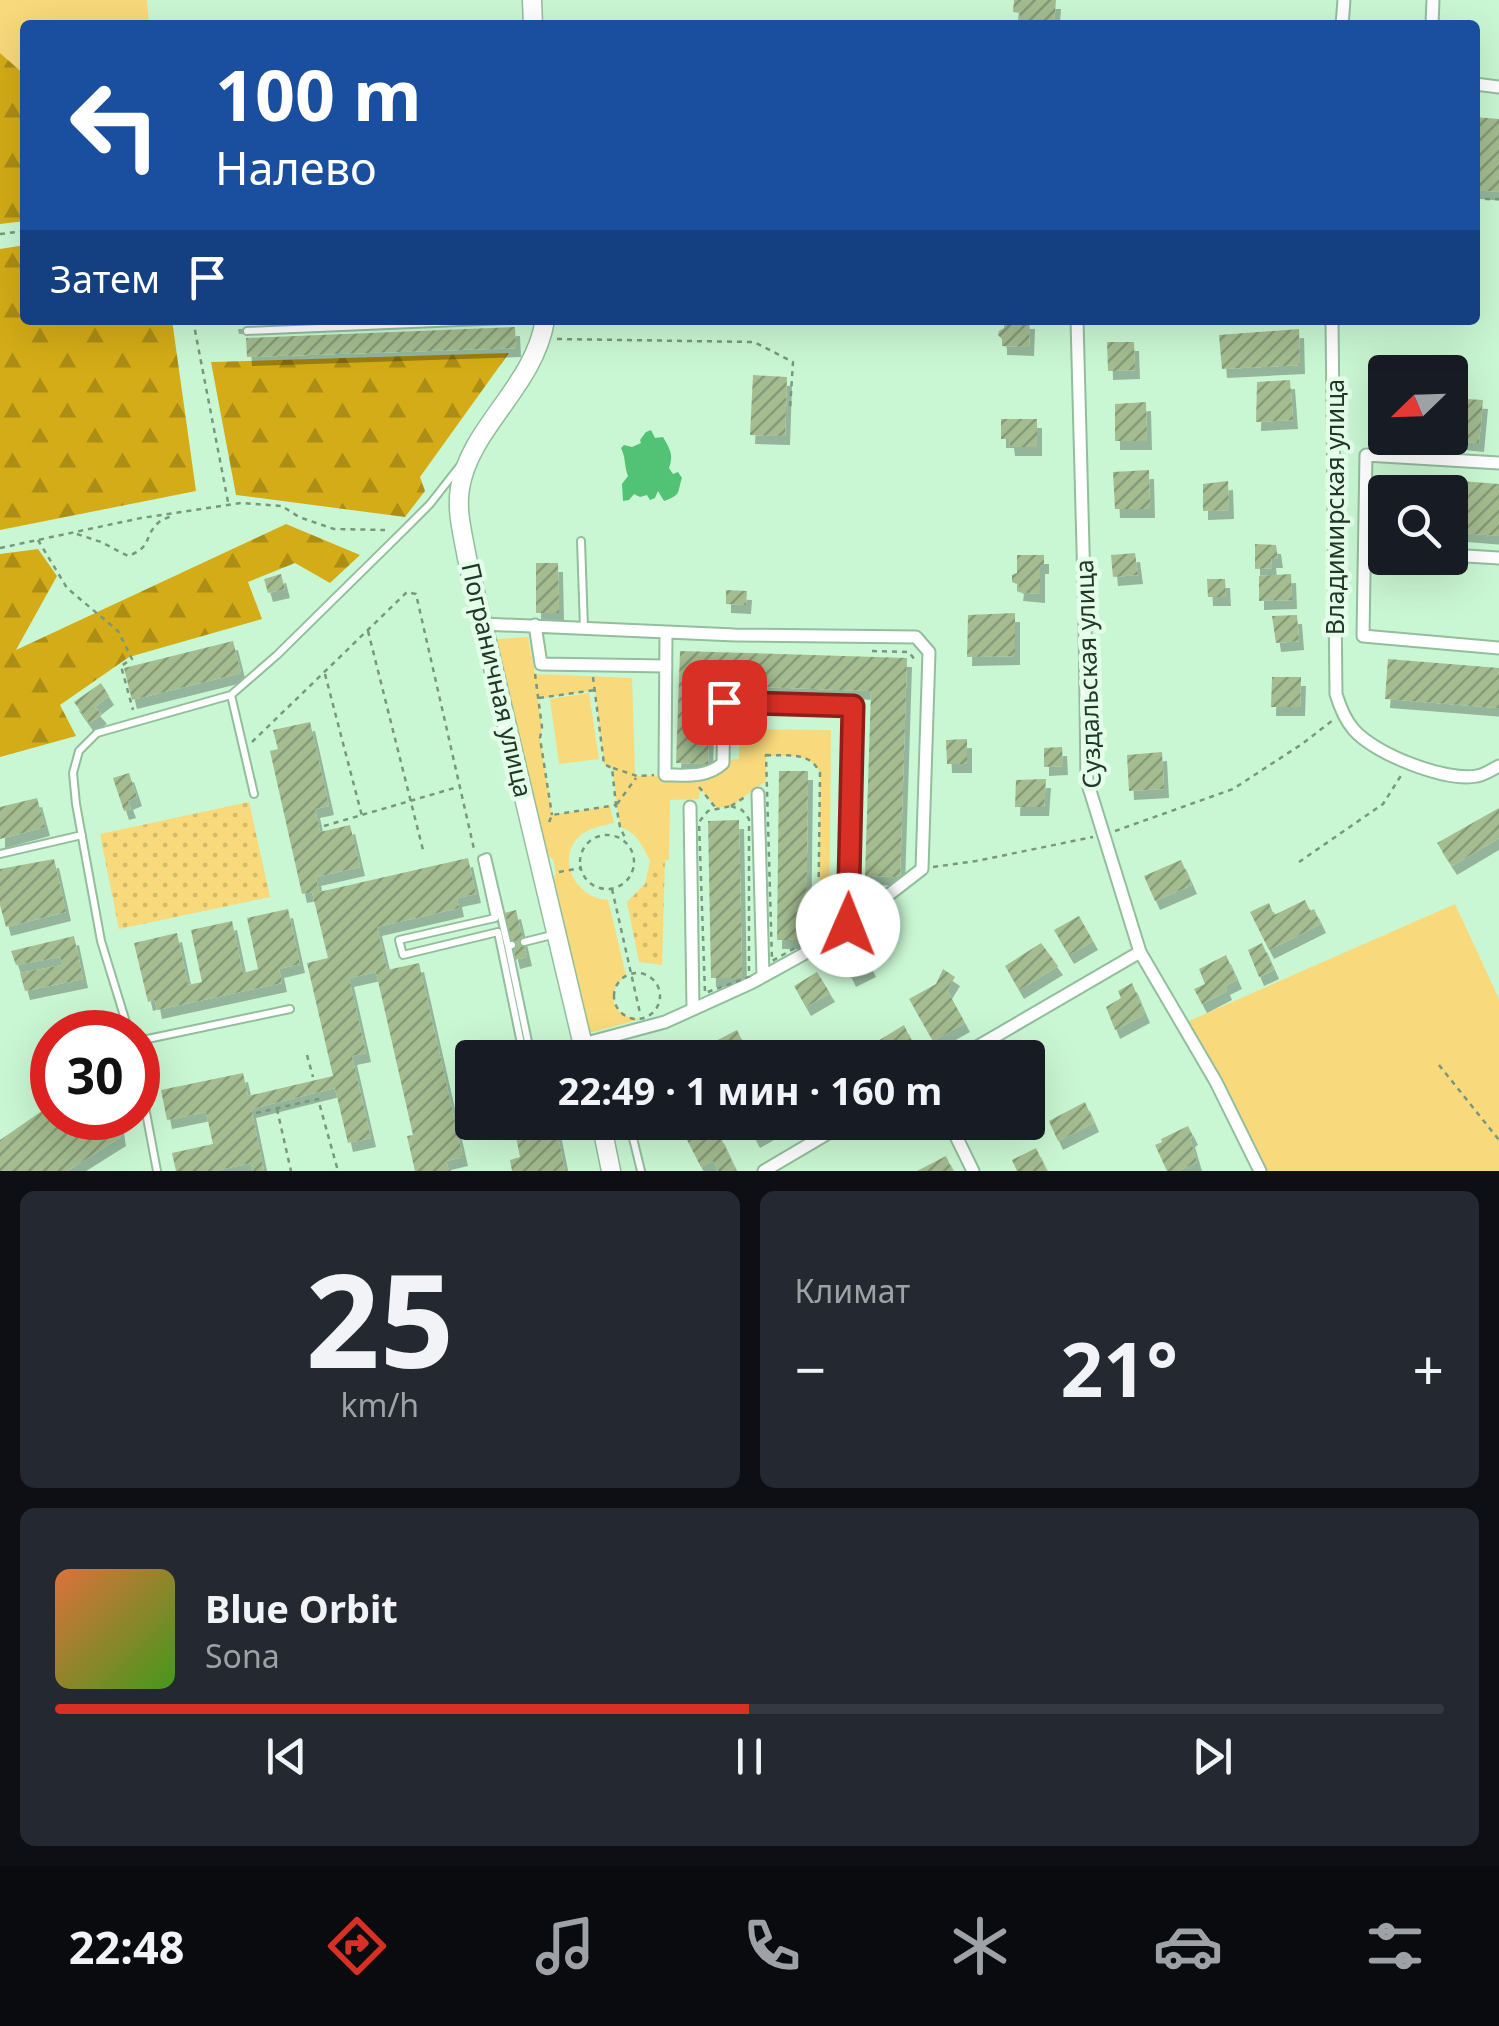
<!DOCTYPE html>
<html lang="ru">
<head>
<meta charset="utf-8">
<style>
  :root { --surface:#171b24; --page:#242831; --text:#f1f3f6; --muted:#9ea1a6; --line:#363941; --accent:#d93025 }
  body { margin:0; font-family:"Noto Sans",sans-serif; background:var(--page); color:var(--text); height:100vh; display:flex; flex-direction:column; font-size:38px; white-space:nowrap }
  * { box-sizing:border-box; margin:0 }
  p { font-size:32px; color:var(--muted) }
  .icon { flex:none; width:55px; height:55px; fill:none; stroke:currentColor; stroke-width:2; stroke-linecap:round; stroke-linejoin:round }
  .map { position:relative; height:1171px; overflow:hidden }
  .sheet { display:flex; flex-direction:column; gap:20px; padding:20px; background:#0d0f14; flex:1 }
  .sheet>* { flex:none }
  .top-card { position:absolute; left:20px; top:20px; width:1460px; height:305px; border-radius:10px; box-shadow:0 10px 40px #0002; background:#1a4fa0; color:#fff; overflow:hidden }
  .needle { width:65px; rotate:247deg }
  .controls { position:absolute; left:1368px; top:355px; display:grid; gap:20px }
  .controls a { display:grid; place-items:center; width:100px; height:100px; border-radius:10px; background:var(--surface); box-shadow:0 10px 40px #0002; font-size:50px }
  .speed { position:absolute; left:30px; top:1010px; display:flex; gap:20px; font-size:50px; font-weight:700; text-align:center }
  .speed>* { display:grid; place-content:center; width:130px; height:130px; border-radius:50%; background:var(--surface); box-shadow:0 10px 40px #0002; line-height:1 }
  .speed .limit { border:15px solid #d22; background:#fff; color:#111 }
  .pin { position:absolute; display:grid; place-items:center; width:85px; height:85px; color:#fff; margin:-42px; border-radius:20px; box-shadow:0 5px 15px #0006 }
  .me { position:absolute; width:110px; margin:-55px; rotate:1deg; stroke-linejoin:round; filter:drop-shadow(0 0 8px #0008) }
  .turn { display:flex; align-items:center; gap:35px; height:210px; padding:0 30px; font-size:45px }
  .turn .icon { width:130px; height:130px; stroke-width:2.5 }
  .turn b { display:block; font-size:70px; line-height:85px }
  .then { display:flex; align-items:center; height:95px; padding:0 30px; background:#0003; gap:20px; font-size:38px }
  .big { font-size:75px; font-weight:700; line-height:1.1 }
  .sheet .widget { flex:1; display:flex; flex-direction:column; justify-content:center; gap:15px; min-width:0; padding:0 35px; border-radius:15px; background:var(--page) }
  .sheet .dial { align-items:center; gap:0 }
  .dial b { font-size:130px; line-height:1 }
  .song { display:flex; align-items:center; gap:30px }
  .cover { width:120px; height:120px; border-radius:15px; background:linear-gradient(135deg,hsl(20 70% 55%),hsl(100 70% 35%)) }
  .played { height:10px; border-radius:5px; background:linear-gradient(90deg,var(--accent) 50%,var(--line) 50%) }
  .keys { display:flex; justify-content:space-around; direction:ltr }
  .heat { display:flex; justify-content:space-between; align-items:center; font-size:55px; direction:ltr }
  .sheet .tiles { flex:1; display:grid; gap:20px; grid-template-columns:1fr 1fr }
  .widget:last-child { grid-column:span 2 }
  .trip { position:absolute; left:455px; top:1040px; width:590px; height:100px; border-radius:10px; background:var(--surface); box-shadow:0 10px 40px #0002; font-weight:700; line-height:100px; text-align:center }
  .tabs { display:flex; height:160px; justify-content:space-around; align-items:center; background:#090b0e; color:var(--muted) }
  .tabs .icon { width:70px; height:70px }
  .tabs .current { color:var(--accent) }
  .tabs b { font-size:45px; color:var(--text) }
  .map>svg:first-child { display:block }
  .grass { fill:#f8d97b }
  .forest { fill:url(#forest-firs) }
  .park { fill:url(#park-dots) }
  .water { fill:#52c275 }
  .building { fill:url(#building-hatch); filter:url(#shadow) }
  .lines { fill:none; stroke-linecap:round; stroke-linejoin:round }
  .lane-casing { stroke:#92be9c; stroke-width:10 }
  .street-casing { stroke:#92be9c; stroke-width:15 }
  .secondary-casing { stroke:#92be9c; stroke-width:21 }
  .path { stroke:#78977e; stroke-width:2.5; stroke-dasharray:5 5; stroke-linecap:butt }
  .lane { stroke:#fff; stroke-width:6 }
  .street { stroke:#fff; stroke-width:11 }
  .secondary { stroke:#fff; stroke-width:18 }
  .route-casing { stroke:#8d1f18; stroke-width:25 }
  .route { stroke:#d93025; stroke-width:18 }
  .labels { text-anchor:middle; stroke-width:9; stroke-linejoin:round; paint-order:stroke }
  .street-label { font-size:25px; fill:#243628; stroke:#e4ffe9 }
</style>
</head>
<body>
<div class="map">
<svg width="1499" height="1171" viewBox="0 0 1499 1171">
  <defs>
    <pattern id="forest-firs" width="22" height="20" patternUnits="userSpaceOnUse" patternTransform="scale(2.5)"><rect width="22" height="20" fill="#d4ac17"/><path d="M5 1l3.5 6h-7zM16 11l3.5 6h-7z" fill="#ac8d15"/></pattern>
    <pattern id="park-dots" width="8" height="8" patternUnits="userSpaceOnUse" patternTransform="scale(2.5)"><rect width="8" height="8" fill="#f8d97b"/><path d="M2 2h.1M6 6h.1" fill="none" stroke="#d4bb6a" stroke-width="1.8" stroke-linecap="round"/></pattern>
    <pattern id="building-hatch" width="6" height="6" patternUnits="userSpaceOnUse" patternTransform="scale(2.5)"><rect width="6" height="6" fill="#a4bc90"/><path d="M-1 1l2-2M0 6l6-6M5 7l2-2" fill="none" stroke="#859a76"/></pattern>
    <filter id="shadow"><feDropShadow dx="5" dy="9" stdDeviation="0" flood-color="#0004"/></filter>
  </defs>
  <rect width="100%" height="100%" fill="#caf7d3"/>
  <path class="grass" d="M0,0H147L149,25H25V75L0,53Z
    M528,637L535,674L632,678L635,774L637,776L698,775L729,760L739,759L740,729L831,730L829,927L818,935L820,773C810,751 788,757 766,756V781L731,806L716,808L700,788L699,799L670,800L669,860L650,861C643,847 637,832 620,827L612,767L604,764L595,690L538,699L542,727L540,739L552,815L610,806L614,823C604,825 591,828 582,834C553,857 576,899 608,900L626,975C604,994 612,1018 641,1019L589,1033L553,879L556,873L553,859L548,856L536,812L496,639Z
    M589,693L599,759L559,764L550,699Z
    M1455,904L1499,999V1171H1260L1182,1024Z"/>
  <path class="forest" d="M0,53L25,75V221L0,224Z
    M25,245V320H172L196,491L0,530V249Z
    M509,353L420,477L425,491L405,517L236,495L211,362Z
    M286,524L360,555L330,583L295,563L248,582L262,619L129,657L60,705L76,736L0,757V554L38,549L57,576L16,650Z"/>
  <path class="park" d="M249,802L270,897L119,929L100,834Z
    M665,860L662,965L639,962L627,902L645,884L650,861Z"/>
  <path class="water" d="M651,430L655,438L663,437C670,449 674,455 669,468L673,474L678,472L682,478C677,492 682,495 664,501L658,491L655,498L650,500L647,495L640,497L634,494L629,500L623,501L622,484L628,476C624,466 626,458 621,448L624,445L632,447L641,443L640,440L646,432Z"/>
  <path class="building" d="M1014,0H1056L1054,25H1031V21H1019L1020,13L1013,12Z
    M1475,117L1499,119V192L1475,190Z
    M233,320H297V323L234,325Z
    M1014,320H1030L1029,347L1002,346V339L998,335L999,331L1004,328V322H1014Z
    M515,327L516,348L247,357L246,338Z
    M1299,329L1300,365L1222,369L1219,335Z
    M1107,342H1134L1135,370L1108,371Z
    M753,375L787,377L785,436L750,435Z
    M1290,380L1293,420L1256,422L1257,382Z
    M1375,391L1385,392V435L1371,434Z
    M1450,398L1483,400L1479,443L1450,440Z
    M1146,402L1147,441H1115V404Z
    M1001,419H1037V447H1010L1009,439H1001Z
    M1149,470L1150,509H1115L1113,472Z
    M1396,476L1499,484V536L1450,532V492H1395Z
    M1228,481L1229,510L1203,511V484Z
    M1255,544L1276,545L1278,559H1271L1272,568L1255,569Z
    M1135,553L1138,575L1113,577L1111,555Z
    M1017,555H1044V565H1040V594L1018,592L1019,585L1012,582V575L1017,573Z
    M536,563H558L559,613H536Z
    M281,574L285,589L268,593L264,579Z
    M1291,574L1292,600L1259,601V576Z
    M1207,579H1225L1226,597H1208Z
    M726,590L747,591L746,605L726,604Z
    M1015,613V656L967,657L968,615Z
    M1297,615L1299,641L1276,643L1272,616Z
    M233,641L241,673L132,700L124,668Z
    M680,651L907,658L900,877L871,876V901H852V876H865L871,691L710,685L708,764L676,763Z
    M1388,659L1499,668V708L1385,699Z
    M1272,677H1301L1300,707H1271Z
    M101,683L109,696L95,707L102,715L89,723L74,702Z
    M310,722L329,806L315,809L320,832L350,825L360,867L316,877L319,892L468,858L476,894L457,898L459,908L377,927L387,970L419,963L463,1157L446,1161L449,1171H415L407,1136L413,1135L376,972L349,978L366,1053L352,1056L371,1138L348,1143L335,1088L251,1109L264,1171H253L251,1163L214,1171H176L172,1153L213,1144L206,1112L167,1120L161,1090L243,1073L248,1096L333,1076L307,963L328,958L312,892L302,894L270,751L278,749L273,730Z
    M967,739V764H947L946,740Z
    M1062,747L1063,766L1044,767V748Z
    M1162,752L1164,789L1129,791L1127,755Z
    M779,771H808L806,940H777Z
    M129,773L137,797L128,801L131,809L124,811L113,778Z
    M1046,779L1044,807H1015L1016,780Z
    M37,798L45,827L0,839V807Z
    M1499,808V838L1452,866L1437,843Z
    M739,820L742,978H711L708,821Z
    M54,859L66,912L6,927L0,905V869Z
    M1181,860L1192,885L1155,901L1144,876Z
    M1305,900L1310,911L1314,909L1321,924L1269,950L1250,912L1269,903L1274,915Z
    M288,909L300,964L279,969L282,983L157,1010L155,1000L148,1002L134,943L177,933L188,985L202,982L191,930L232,921L243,973L258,969L247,918Z
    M516,910L527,957L515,960L504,913Z
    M1079,916L1093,941L1069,955L1054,930Z
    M74,936L83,979L25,991L20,973L63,965L60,957L16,965L11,951Z
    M1041,943L1058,966L1019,990L1005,966Z
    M1262,943L1274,970L1259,977L1248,950Z
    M863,951L871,968L851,978L844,963Z
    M1226,955L1237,980L1225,986L1227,991L1202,1004L1194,989L1205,984L1199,969Z
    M943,969L955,977L947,990L965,1023L933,1041L909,999L936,984Z
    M817,972L830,993L806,1007L794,986Z
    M1132,983L1145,1014L1115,1030L1106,1007L1121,998L1118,991Z
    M904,1025L920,1058H880L873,1044Z
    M737,1030L742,1040L737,1043L741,1049L728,1056L729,1058H707L702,1048Z
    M1085,1102L1094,1123L1058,1141L1049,1121Z
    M52,1104V1118H118L121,1137L67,1171H0V1140Z
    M513,1122H555L565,1171H512L510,1160L520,1157Z
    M746,1122H785L755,1139Z
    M1188,1126L1193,1136L1190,1138L1197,1162L1178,1171H1167L1155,1145L1162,1142L1161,1139Z
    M703,1127L709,1139L719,1134L735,1168L729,1171H718L713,1161L701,1167L685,1136Z
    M1036,1148L1047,1171H1017L1012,1160Z
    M946,1156L953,1171H917Z"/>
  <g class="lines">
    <defs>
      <path id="lane" d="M247,331L506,320
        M581,541L584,628
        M231,695L254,794
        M0,854L82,835
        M524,942L556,934
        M512,945L508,946L487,857L482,859L495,918L399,940L403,955L498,932L524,1058
        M508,946L531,1056L526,1058
        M129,1032L101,941L76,804L73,773L79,751L97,733L231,695L277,655L401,533L430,504L459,467
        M138,1041L290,1009
        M138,1070L157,1171
        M629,1122L641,1171"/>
      <path id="street" d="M1342,25L1344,0
        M1432,25L1433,0
        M1475,84L1499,87
        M1077,320L1085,624L1087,781L1140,952L1216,1082L1260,1171
        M1332,320L1336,694C1340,707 1345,720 1354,730C1375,754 1446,782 1477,776C1484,775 1493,769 1499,766
        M1499,463L1366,455L1363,636L1499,648
        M1365,549L1385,551
        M1450,555L1499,558
        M483,624L735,635L916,637L929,652L922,869L856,920L802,955L751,983L665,1022L583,1044
        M535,625L541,664L666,666
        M666,632L665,775C686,775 707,778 723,763L724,702L853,706L848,925
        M758,794L763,976
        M690,807L693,1009
        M958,1058L1140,952
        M949,1122L973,1171
        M764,1171L847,1122"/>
      <path id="secondary" d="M532,0L533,25
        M545,320C534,387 470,427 460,488C456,511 463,535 467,558L586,1058
        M601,1122L611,1171"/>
    </defs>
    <use href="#lane" class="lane-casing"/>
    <use href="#street" class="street-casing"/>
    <use href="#secondary" class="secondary-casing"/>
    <path class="path" d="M1475,199H1499
      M0,234L25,231
      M193,320L228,502
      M557,339L754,342L793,362L790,409
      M77,534L101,542L128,556C153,547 143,537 158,523C159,521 172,516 174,515
      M38,540L67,588L118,631L132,659L121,666L133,710
      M0,548L141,518L241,503L282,506L299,517L334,529L385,530
      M368,631L423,850
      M872,651L909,652L915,660
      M325,674L362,816
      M535,674L542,727L540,738L552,815
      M593,677L604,764L612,768L616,805
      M539,698L595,690
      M252,742L407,592L416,594L474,849
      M766,755C788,756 810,751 820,773L818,935L772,961Z
      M613,768L637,776L654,775
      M699,787L715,807
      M617,804L636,778
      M731,806L742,810L749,819V977L705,993L699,822L708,811Z
      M731,806L745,797
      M549,822L552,815L616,805L620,827L625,838
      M324,826L458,787
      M1115,831L1233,789L1302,744L1333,720
      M580 862a27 27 0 1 1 54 0a27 27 0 1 1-54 0Z
      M1299,862L1383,804L1402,774
      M933,867L976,861L1093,837
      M559,872L581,868
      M612,889L640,1013
      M614 996a23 23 0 1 1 46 0a23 23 0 1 1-46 0Z
      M307,1055L313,1077
      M1439,1065L1499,1140
      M277,1109L291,1171
      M256,1113L318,1099L338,1171"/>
    <use href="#lane" class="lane"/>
    <use href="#street" class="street"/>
    <use href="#secondary" class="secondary"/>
  </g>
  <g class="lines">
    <defs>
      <path id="route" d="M724,702L853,706L848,925"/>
    </defs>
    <use href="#route" class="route-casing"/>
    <use href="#route" class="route"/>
  </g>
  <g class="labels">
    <g class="street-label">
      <text transform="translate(1335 507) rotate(-90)" y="9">Владимирская улица</text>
      <text transform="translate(1088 674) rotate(-92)" y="9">Суздальская улица</text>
      <text transform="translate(497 680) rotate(77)" y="9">Пограничная улица</text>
    </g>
  </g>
</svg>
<div class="controls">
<a><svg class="needle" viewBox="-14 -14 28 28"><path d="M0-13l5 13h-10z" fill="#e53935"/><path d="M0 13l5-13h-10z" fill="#9ea1a6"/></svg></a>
<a><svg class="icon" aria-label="search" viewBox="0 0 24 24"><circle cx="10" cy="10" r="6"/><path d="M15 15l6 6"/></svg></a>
</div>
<div class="speed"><div class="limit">30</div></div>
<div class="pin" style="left:724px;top:702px;background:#d93025"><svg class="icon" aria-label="arrive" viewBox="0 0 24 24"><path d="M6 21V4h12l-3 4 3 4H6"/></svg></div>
<svg class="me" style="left:848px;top:925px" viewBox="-20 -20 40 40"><circle r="19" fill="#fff"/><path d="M0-13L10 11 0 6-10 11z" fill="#d93025"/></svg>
<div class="trip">22:49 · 1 мин · 160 m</div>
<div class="top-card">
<div class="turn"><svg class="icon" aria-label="left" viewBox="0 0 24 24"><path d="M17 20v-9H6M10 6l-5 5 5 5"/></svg><div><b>100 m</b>Налево</div></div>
<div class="then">Затем<svg class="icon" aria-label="arrive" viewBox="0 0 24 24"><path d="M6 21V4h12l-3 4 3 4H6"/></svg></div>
</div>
</div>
<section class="sheet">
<div class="tiles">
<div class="widget dial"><b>25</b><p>km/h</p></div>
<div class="widget"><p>Климат</p>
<div class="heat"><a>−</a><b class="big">21°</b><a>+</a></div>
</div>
<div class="widget">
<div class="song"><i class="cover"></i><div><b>Blue Orbit</b><p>Sona</p></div></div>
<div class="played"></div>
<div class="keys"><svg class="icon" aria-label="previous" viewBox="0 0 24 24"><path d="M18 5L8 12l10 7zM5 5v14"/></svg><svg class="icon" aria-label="pause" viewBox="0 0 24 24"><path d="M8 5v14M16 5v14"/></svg><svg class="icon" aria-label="next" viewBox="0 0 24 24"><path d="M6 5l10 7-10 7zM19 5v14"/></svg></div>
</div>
</div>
</section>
<nav class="tabs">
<b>22:48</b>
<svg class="icon current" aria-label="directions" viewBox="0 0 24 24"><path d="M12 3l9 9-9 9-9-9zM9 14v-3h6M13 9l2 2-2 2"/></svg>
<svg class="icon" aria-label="music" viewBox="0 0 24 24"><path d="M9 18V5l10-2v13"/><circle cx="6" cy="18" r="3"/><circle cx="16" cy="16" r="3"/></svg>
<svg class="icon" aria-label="phone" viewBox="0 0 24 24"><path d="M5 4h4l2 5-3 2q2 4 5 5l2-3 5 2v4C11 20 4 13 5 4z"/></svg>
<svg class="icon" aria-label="climate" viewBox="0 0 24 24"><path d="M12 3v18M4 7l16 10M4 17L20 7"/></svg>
<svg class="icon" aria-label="car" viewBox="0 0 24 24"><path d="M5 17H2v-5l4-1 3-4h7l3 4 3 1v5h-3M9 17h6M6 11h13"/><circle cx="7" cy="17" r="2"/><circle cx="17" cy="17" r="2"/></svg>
<svg class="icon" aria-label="filters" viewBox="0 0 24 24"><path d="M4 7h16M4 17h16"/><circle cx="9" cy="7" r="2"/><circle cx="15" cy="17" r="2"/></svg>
</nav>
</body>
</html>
